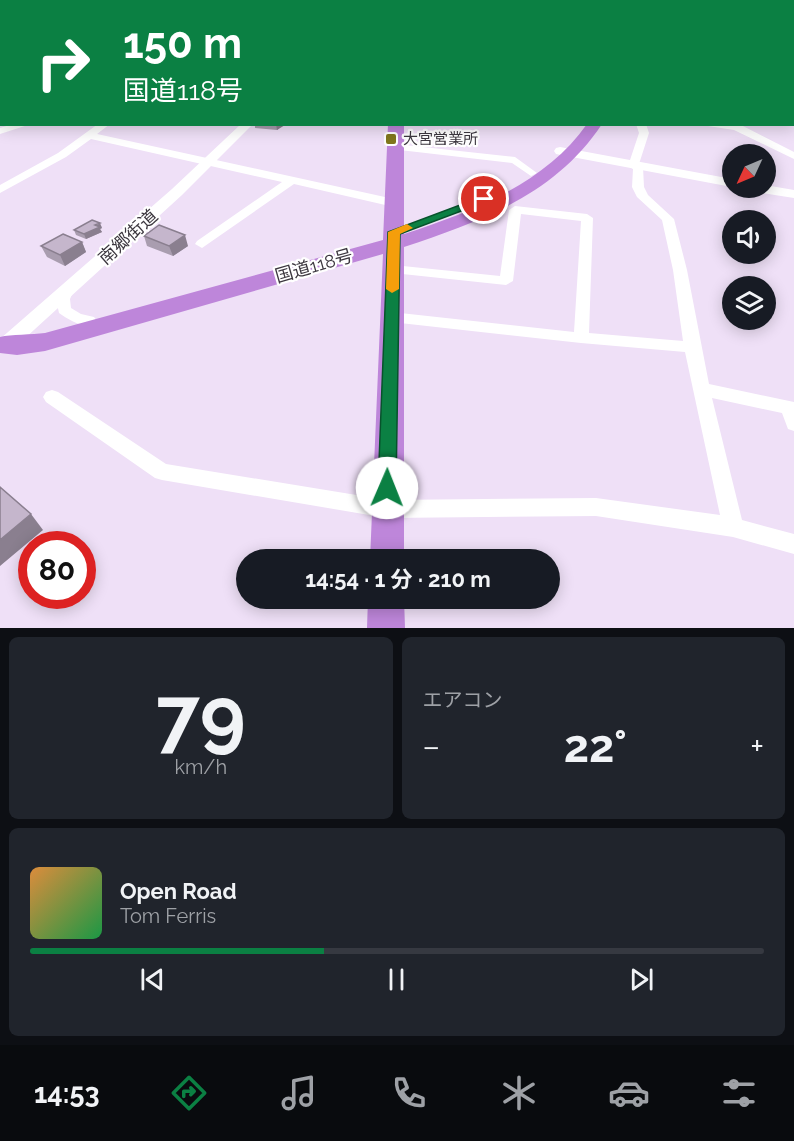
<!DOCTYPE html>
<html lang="ja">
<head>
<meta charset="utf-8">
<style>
  :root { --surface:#171b24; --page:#20242c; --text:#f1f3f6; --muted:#9ea1a6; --line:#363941; --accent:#0b8043 }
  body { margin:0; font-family:Raleway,"Noto Sans JP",sans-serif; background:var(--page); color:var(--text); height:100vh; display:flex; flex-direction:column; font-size:22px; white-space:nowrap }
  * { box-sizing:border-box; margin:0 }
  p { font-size:20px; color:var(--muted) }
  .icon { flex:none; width:33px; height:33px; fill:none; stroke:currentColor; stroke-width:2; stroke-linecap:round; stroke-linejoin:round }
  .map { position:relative; height:628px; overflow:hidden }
  .side { display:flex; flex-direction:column; gap:9px; padding:9px; background:#0d0f14; flex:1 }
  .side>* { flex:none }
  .hud { position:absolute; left:0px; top:0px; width:795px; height:126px; box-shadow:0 3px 15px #0003; background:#0b8043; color:#fff; overflow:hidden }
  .needle { width:39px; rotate:226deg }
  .tools { position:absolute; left:722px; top:144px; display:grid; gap:12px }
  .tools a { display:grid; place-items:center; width:54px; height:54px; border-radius:50%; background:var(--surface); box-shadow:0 3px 15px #0003; font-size:30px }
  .speed { position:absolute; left:18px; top:531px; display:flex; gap:12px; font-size:30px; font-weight:700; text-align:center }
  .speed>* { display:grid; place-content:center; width:78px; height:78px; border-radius:50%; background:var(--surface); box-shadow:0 3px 15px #0003; line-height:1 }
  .speed .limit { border:9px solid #d22; background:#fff; color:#111 }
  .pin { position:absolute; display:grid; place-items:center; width:51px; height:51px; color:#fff; margin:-26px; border:3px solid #fff; border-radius:50%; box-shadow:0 2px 6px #0007 }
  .me { position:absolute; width:66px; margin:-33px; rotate:1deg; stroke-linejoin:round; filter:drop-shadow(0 0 4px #0008) }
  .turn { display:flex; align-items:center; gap:21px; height:126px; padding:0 24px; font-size:27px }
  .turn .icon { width:78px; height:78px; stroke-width:2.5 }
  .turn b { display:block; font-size:42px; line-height:51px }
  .big { font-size:45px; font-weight:700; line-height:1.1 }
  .side .card { flex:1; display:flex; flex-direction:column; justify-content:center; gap:9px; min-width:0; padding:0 21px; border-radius:9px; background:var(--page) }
  .side .dial { align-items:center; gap:0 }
  .dial b { font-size:78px; line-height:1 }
  .song { display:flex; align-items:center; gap:18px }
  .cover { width:72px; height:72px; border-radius:9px; background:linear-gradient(135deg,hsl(30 70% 55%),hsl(140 70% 35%)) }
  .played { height:6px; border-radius:3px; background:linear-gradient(90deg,var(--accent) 40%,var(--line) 40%) }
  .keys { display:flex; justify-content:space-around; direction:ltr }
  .heat { display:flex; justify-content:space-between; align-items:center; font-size:33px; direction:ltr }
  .side .tiles { flex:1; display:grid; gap:9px; grid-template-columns:1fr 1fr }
  .card:last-child { grid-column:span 2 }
  .trip { position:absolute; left:236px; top:549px; width:324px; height:60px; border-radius:30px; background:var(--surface); box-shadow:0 3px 15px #0003; font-weight:700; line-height:60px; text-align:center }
  .menu { display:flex; height:96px; justify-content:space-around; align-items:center; background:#090b0e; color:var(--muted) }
  .menu .icon { width:42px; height:42px }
  .menu .selected { color:var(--accent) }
  .menu b { font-size:27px; color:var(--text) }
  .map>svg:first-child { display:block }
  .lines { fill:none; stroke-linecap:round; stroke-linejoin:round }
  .minor { fill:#fff; fill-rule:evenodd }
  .tertiary { fill:#fff; fill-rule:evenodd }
  .trunk { fill:#be86da; fill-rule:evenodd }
  .wall { fill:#a99daf }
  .shaded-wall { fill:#8a7f8f }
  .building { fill:#c5b6cc; stroke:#8a7f8f; stroke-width:1.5 }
  .route { fill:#0b8043; stroke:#07532c; stroke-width:1.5 }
  .slow { fill:#f59e0b }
  .poi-dot { fill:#80771c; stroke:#fff; stroke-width:2 }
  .labels { text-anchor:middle; stroke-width:4.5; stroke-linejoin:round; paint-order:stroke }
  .far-poi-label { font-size:15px; fill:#3c373f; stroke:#fff; text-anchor:start }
  .street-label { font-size:18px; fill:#3c373f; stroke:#fff }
</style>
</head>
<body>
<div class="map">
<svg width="794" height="628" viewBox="0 0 794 628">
  <rect width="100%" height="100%" fill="#efe0f7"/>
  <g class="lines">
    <path class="minor" d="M154,0L171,2H155Z
      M217,0H226L214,2Z
      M265,0H272L263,2Z
      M319,0H328L317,2Z
      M342,0H349L340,2Z
      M584,0H590L583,2Z
      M667,0H674L666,2Z
      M699,0H706L698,2Z
      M723,0H729L730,2H724Z
      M13,124H31L0,134V128Z
      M98,124H110L97,134L394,199L400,203L394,207L294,184L202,248L195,244L197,241L282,182L91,139L66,157L0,193V185L58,153Z
      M636,124H646L649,133L639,164L643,167L644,187L648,195L674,219L687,270L709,384L794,402V431L788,429L782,413L712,398L742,520L794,534V554L733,537L596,516L387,518L162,480L155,478L46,402L43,397L46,392L52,390L58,392L166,464L387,500L596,498L720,515L685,352L581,343L391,322L383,317L391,312L574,332L581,221L521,214L513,281L506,285L393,273L386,269L393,265L500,276L509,210L515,206L587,214L593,218L589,333L683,341L673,270L662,220L637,197L632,187L633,169L628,166L639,133Z
      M695,124H739L794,152V159L734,130Z
      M395,144L515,157L537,173L531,176L512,163L391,149V145Z
      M67,285L74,290L70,299L71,308L81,314L94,317L97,321L94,325C82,328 69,320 59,313L56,299L62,287Z"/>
    <path class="tertiary" d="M355,0H363L354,2Z
      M771,0L784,2H772Z
      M241,124H253L182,195L12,350H0V339L172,189Z
      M560,147L732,179V187L556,154L554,151L556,148Z
      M765,185L794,190V198L756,192L749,188H765Z"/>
    <path class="trunk" d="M418,0H428V2H418Z
      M676,0H687L675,2Z
      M388,124H404V234C471,212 545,184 587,124H602C555,195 481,221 404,247V560H370L383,254L45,351L17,355L0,353V337C11,334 32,335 45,333L383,240Z
      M368,598H404L405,628H367Z"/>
  </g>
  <path class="wall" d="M449,0H462L460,2Z
    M255,124H284L277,130L255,128Z
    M102,228L100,229L102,232L86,239L76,235L74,230Z
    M144,236L188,246L173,256L147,246Z
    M82,242L86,252L65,266L47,257L41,246Z"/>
  <path class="shaded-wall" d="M276,124H284L285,125L277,130Z
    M100,223L102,228L100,229L102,232L86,239L84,234Z
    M185,235L188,246L173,256L169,246Z
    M82,242L86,252L65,266L60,255Z
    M31,514L43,530L0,566V540Z"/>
  <path class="building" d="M92,220L100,223L95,225L100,227L84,234L74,230Z
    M159,225L185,235L169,246L144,236Z
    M63,234L82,242L60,255L41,246Z
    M0,487L31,514L0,540Z"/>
  <path class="route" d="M484,196L488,197V201L400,234L396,488L394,494L387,496L381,494L378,488L388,232Z"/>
  <path class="slow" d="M407,224L413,228L400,234L399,289L392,293L386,289L388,232Z"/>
  <rect class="poi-dot" x="385" y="133" width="12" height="12" rx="3"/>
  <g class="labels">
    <g class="far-poi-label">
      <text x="403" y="144">大宮営業所</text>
    </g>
    <g class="street-label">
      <text transform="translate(128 237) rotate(-42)" y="6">南郷街道</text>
      <text transform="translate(314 266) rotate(-16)" y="6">国道118号</text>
    </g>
  </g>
</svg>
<div class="tools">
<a><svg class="needle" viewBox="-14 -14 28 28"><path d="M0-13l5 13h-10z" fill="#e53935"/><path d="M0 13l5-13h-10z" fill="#9ea1a6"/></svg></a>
<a><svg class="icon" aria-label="sound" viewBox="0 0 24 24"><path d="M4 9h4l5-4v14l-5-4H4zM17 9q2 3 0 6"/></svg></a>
<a><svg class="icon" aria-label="layers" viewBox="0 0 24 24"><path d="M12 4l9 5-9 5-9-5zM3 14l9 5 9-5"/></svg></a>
</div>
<div class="speed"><div class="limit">80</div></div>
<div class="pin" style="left:484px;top:199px;background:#d93025"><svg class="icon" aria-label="arrive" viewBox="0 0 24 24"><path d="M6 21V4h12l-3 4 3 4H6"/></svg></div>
<svg class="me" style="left:387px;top:488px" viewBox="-20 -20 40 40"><circle r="19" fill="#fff"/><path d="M0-13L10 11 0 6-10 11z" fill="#0b8043"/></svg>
<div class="trip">14:54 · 1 分 · 210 m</div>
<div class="hud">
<div class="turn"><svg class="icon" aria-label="right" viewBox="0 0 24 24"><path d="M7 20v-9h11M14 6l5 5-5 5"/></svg><div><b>150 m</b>国道118号</div></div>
</div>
</div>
<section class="side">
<div class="tiles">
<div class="card dial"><b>79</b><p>km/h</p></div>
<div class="card"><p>エアコン</p>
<div class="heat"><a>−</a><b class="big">22°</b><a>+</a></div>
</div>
<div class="card">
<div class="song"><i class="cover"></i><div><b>Open Road</b><p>Tom Ferris</p></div></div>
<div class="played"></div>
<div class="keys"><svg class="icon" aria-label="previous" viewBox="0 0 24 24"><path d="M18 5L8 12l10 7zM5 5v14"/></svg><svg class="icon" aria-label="pause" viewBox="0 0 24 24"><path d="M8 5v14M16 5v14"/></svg><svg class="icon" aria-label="next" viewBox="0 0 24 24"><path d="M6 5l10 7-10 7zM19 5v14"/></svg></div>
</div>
</div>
</section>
<nav class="menu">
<b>14:53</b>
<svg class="icon selected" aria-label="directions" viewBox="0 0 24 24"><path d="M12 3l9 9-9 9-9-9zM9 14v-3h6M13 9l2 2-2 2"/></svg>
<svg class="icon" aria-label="music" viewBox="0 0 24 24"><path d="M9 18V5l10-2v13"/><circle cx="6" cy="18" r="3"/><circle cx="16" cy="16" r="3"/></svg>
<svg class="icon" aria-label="phone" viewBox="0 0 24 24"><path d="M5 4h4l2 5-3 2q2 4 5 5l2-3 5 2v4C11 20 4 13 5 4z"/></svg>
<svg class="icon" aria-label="climate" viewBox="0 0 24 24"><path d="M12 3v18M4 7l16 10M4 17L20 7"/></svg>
<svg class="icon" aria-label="car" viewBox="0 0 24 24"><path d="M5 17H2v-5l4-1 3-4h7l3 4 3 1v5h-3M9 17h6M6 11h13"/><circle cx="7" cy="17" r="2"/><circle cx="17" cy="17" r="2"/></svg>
<svg class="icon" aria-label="filters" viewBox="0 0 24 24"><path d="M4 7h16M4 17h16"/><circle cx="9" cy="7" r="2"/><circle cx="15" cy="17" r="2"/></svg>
</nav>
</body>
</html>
